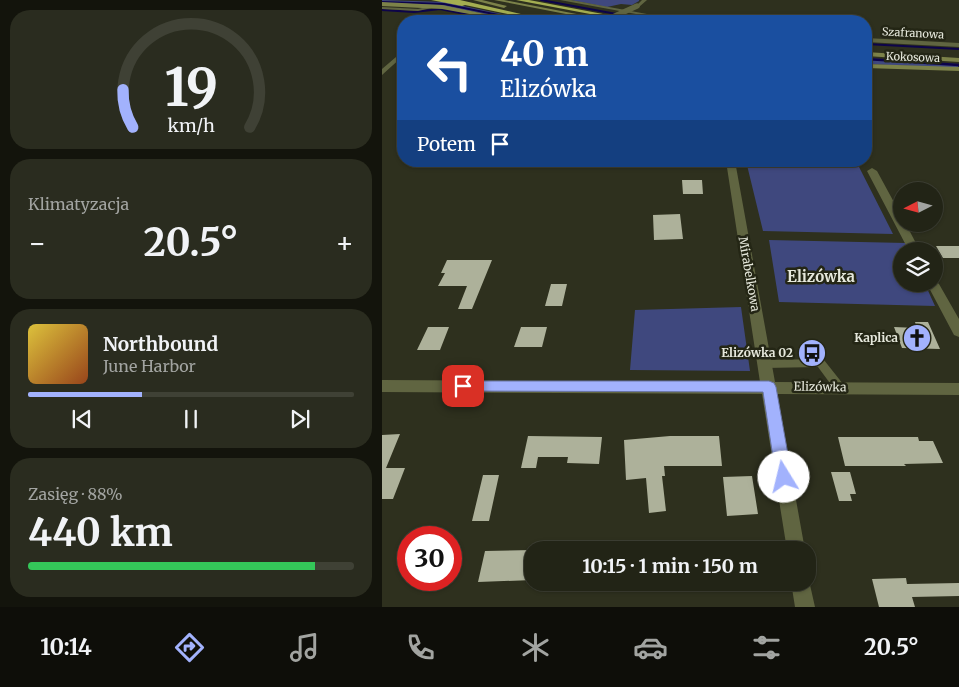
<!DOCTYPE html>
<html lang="pl">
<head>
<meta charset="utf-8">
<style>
  :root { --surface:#222416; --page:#2a2c1f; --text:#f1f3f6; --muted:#a2a4a1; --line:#3f4135; --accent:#a2b2fd }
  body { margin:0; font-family:Merriweather,serif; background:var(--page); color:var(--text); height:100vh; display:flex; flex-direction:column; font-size:19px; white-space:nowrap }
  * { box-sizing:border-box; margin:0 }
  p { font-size:16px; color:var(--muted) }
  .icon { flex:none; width:28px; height:28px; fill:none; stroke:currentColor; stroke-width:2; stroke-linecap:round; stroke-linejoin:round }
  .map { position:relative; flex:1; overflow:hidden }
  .panel { display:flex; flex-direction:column; gap:10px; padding:10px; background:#13140c; width:382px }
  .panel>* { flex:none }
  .hud { position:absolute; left:15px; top:15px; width:475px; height:152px; border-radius:20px; box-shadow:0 1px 4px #0004,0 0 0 1px var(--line); background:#1a4fa0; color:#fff; overflow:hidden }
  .needle { width:32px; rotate:264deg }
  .controls { position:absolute; left:511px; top:182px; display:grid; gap:10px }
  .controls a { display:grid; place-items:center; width:50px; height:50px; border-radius:50%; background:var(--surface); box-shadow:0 1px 4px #0004,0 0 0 1px var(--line); font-size:25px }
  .speed { position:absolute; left:15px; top:526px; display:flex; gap:10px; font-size:25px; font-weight:700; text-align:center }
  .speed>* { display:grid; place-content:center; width:65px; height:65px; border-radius:50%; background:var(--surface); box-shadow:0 1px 4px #0004,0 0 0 1px var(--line); line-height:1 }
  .speed .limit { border:8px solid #d22; background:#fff; color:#111 }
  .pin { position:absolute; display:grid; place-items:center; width:42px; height:42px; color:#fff; margin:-21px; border-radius:10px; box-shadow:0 2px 8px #0006 }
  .me { position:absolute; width:55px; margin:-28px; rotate:351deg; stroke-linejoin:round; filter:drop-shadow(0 0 4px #0008) }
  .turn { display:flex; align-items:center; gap:18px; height:105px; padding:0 20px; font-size:22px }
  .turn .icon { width:65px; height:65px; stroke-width:2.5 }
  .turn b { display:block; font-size:35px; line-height:42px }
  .then { display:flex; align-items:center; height:48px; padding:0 20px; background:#0003; gap:10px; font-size:19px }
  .big { font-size:38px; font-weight:700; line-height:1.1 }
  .panel .card { flex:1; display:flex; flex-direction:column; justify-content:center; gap:8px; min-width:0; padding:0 18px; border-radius:20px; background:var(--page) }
  .panel .dial { align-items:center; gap:0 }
  .dial svg { height:130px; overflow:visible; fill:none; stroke:var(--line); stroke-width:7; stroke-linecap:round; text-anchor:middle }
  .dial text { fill:var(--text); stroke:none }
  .song { display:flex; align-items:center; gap:15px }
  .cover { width:60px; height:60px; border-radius:8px; background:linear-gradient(135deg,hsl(50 70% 55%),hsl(20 70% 35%)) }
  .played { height:5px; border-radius:2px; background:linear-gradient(90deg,var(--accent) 35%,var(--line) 35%) }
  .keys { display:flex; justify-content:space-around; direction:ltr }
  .heat { display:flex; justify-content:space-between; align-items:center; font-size:28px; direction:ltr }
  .charge { height:8px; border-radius:4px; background:linear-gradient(90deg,#34c759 88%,var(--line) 0) }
  .trip { position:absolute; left:142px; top:541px; width:292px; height:50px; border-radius:20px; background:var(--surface); box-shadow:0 1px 4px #0004,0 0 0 1px var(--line); font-weight:700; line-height:50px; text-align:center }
  .tab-bar { display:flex; height:80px; justify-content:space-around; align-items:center; background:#0e0e09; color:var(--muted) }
  .tab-bar .icon { width:35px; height:35px }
  .tab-bar .on { color:var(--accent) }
  .tab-bar b { font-size:22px; color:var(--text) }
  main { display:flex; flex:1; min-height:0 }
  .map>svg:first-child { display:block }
  .green { fill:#3f487e }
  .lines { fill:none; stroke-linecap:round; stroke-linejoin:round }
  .stream-far1 { stroke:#0d044a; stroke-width:2 }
  .stream { stroke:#0d044a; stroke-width:2.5 }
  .building { fill:#adb19a }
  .lane { fill:#606541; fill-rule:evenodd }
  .street { fill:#606541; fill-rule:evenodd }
  .secondary { fill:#7c8249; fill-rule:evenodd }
  .highway { fill:#a4ae51; fill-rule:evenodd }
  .street-bridge { stroke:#606541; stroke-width:5.5 }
  .route { fill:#a2b2fd; stroke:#6974a4 }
  .labels { text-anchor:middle; stroke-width:5; stroke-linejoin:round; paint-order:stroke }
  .far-street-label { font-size:11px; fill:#e6e8dc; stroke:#242615 }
  .street-label { font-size:12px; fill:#e6e8dc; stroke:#242615 }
  .poi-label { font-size:12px; font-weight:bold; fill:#e6e8dc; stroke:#242615; text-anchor:end }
  .quarter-label { font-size:15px; font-weight:bold; fill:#e6e8dc; stroke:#242615 }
</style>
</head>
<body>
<main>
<section class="panel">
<div class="card dial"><svg viewBox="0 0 100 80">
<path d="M14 69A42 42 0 1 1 86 69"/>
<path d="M14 69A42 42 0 0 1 8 46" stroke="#a2b2fd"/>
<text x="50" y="56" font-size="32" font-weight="700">19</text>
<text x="50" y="72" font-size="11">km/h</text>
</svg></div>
<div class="card"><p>Klimatyzacja</p>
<div class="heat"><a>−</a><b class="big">20.5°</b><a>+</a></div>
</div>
<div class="card">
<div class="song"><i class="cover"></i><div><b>Northbound</b><p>June Harbor</p></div></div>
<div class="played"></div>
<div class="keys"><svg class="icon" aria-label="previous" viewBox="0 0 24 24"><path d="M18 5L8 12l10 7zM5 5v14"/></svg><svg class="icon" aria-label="pause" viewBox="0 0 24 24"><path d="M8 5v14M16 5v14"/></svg><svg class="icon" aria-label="next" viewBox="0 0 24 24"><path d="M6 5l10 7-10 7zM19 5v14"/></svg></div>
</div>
<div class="card"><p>Zasięg · 88%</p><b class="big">440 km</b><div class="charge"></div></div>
</section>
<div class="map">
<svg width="577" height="607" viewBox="0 0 577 607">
  <rect width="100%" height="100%" fill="#2e301e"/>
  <path class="green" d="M0,0L62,2L154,21H140L61,6L0,3Z
    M188,0H257V1L250,5L239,4L225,7Z
    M484,58L576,64V68L484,64Z
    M364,161H474L511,234L381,231Z
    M387,240L524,243L528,251H520V284H543L553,306L397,302Z
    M359,307L368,371L248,370L253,310Z"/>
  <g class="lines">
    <path class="stream-far1" d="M159,0L272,21
      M0,2L62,4L147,21
      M0,10L32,12L58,9L88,15
      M101,19L111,20
      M484,44L577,49"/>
    <path class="stream" d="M484,59L577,65"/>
  </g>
  <path class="building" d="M300,180H320L321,194H301Z
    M298,214L301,239L272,240L271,215Z
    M554,246H577V258H561Z
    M65,260H110L90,309H76L85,286H56L63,273H59Z
    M169,284H185L180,306H163Z
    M533,322H546L558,349L520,348L512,327L535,328Z
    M46,327H67L58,350H35Z
    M139,327H165L160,347H132Z
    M18,434L4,468H23L11,499H0V435Z
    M146,436L220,437L217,464L185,463L186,457H156L154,468H139Z
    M288,436H337L340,466H282L283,476H280L284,511L267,513L264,478L244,480L242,440Z
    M456,437H536L537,441H551L561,463L522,464L524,466H463Z
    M449,472H468L474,494H468L470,501H457Z
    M101,475H117L107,521H90Z
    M370,476L376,514L345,516L341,477Z
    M151,550V580L96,582L103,551Z
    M524,578L525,584L577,583V596L530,597L533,607H497L490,579Z"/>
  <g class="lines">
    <path class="lane" d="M53,5L54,7L36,11L0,9V7L36,9Z
      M439,359L442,360L461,384L462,387L461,390L457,391L453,390L436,367L383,368L380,367L378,364L380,361L383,360Z"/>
    <path class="street" d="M178,0H189L303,21H292Z
      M260,0H265L257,7H253Z
      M99,14L104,15L89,21H81Z
      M484,38L577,43V47L484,42Z
      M21,51V56L0,75V69Z
      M344,161H353L393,382L577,383V395L395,394L423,550H405L380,394L0,392V380L378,382Z
      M490,168L495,171L520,217V224H524L538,251H527L485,171Z
      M552,280L557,284L577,319V337L572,335L545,284H552Z
      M426,576L433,607H413L409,582H426Z"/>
    <path class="secondary" d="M91,0H100L125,6L122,8Z
      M112,0H122L231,21H220Z
      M0,2L60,5L136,21H126L60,9L0,6Z
      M484,52L577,58V62L484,56Z
      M484,64L577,67V71L484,68Z"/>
    <path class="highway" d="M49,0H78L169,21H158L83,5L80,6Z
      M134,0H147L258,21H245Z"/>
    <path class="street-bridge" d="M222,21L255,6"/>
  </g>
  <path class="route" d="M81,381H387L392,383L394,387L410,477L407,482L402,485L396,482L394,477L381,392L81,391L76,390L74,386L76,382Z"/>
  <defs>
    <symbol id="church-disc" viewBox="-11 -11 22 22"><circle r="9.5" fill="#a2b2fd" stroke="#242615"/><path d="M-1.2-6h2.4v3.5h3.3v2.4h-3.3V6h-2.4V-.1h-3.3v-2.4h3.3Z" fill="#111"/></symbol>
    <symbol id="bus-disc" viewBox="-11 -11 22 22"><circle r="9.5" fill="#a2b2fd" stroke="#242615"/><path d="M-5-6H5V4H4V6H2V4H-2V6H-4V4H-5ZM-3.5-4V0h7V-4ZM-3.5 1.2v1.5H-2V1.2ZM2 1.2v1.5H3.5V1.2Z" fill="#111"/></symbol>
  </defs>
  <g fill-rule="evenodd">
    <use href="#church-disc" x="519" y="322" width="32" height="32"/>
    <use href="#bus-disc" x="414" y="337" width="32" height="32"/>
  </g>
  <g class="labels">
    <g class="far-street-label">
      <text transform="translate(531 33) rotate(3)" y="4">Szafranowa</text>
      <text transform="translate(531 57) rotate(2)" y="4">Kokosowa</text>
    </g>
    <g class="street-label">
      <text transform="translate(367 274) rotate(80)" y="4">Mirabelkowa</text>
      <text transform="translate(438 387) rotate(1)" y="4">Elizówka</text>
    </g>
    <g class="poi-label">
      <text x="516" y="342">Kaplica</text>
      <text x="411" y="357">Elizówka 02</text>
    </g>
    <g class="quarter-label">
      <text x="439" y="282">Elizówka</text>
    </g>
  </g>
</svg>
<div class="controls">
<a><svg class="needle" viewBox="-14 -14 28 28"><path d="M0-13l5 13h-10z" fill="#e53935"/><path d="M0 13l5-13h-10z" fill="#a2a4a1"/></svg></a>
<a><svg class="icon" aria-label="layers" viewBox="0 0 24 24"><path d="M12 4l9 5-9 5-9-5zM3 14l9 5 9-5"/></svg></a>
</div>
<div class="speed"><div class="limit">30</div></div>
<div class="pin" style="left:81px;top:386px;background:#d93025"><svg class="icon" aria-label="arrive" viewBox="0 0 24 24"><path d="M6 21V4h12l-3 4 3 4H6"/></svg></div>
<svg class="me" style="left:402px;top:477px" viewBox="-20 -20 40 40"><circle r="19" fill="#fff"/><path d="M0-13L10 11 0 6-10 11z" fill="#a2b2fd"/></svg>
<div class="trip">10:15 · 1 min · 150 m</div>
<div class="hud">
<div class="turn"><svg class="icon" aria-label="left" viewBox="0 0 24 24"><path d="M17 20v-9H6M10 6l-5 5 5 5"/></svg><div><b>40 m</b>Elizówka</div></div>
<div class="then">Potem<svg class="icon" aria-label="arrive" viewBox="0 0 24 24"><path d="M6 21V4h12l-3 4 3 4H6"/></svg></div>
</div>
</div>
</main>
<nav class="tab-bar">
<b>10:14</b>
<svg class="icon on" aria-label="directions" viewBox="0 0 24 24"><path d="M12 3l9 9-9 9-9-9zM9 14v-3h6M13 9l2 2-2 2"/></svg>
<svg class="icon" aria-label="music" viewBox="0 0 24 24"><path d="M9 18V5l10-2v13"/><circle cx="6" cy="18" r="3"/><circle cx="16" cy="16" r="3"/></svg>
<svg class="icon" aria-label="phone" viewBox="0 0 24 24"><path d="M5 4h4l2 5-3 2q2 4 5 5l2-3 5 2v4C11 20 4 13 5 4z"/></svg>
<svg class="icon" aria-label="climate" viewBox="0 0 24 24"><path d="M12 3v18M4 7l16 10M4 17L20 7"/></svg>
<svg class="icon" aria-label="car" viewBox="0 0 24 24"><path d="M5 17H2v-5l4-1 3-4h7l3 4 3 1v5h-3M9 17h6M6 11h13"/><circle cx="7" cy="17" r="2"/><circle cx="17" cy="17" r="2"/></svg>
<svg class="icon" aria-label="filters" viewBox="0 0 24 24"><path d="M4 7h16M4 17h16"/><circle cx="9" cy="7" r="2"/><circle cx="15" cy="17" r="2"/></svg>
<b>20.5°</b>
</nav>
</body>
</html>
